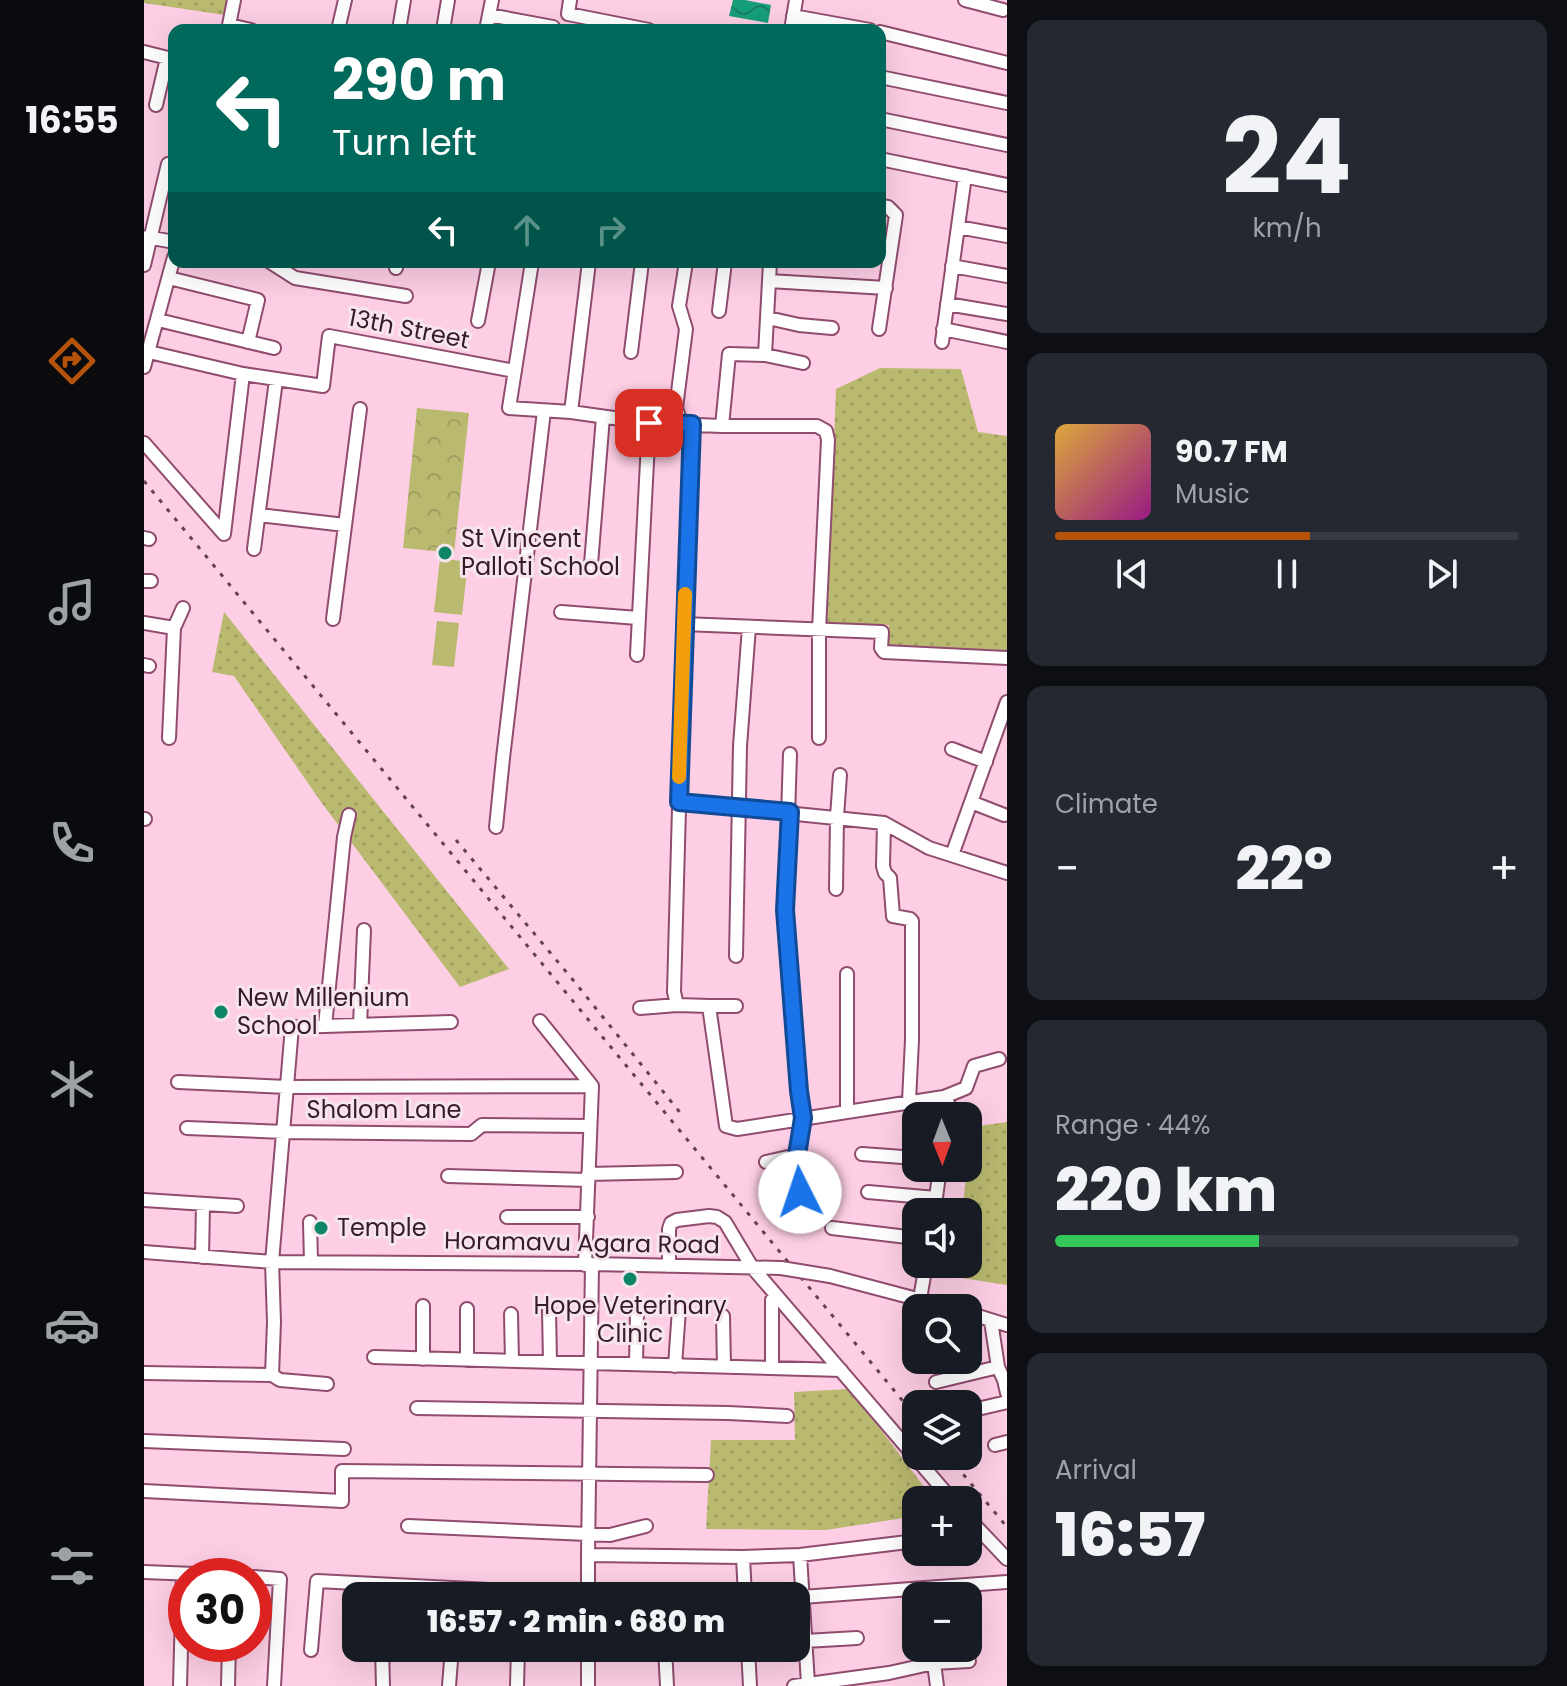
<!DOCTYPE html>
<html lang="en">
<head>
<meta charset="utf-8">
<style>
  :root { --surface:#171b24; --page:#242831; --text:#f1f3f6; --muted:#9ea1a6; --line:#363941; --accent:#b45309 }
  body { margin:0; font-family:Poppins,sans-serif; background:var(--page); color:var(--text); height:100vh; display:flex; flex-direction:column; font-size:30px; white-space:nowrap }
  * { box-sizing:border-box; margin:0 }
  p { font-size:26px; color:var(--muted) }
  .icon { flex:none; width:44px; height:44px; fill:none; stroke:currentColor; stroke-width:2; stroke-linecap:round; stroke-linejoin:round }
  .map { position:relative; flex:1; overflow:hidden }
  .drawer { display:flex; flex-direction:column; gap:20px; padding:20px; background:#0d0f14; width:560px }
  .drawer>* { flex:none }
  .top-card { position:absolute; left:24px; top:24px; width:718px; height:244px; border-radius:16px; box-shadow:0 8px 32px #0002; background:#00695c; color:#fff; overflow:hidden }
  .needle { width:52px; rotate:179deg }
  .fabs { position:absolute; left:758px; top:1102px; display:grid; gap:16px }
  .fabs a { display:grid; place-items:center; width:80px; height:80px; border-radius:16px; background:var(--surface); box-shadow:0 8px 32px #0002; font-size:40px }
  .speed { position:absolute; left:24px; top:1558px; display:flex; gap:16px; font-size:40px; font-weight:700; text-align:center }
  .speed>* { display:grid; place-content:center; width:104px; height:104px; border-radius:50%; background:var(--surface); box-shadow:0 8px 32px #0002; line-height:1 }
  .speed .limit { border:12px solid #d22; background:#fff; color:#111 }
  .pin { position:absolute; display:grid; place-items:center; width:68px; height:68px; color:#fff; margin:-34px; border-radius:16px; box-shadow:0 4px 12px #0006 }
  .me { position:absolute; width:88px; margin:-44px; rotate:356deg; stroke-linejoin:round; filter:drop-shadow(0 0 6px #0008) }
  .turn { display:flex; align-items:center; gap:28px; height:168px; padding:0 32px; font-size:36px }
  .turn .icon { width:104px; height:104px; stroke-width:2.5 }
  .turn b { display:block; font-size:56px; line-height:68px }
  .lanes { display:flex; align-items:center; height:76px; padding:0 32px; background:#0003; justify-content:center; gap:40px; direction:ltr }
  .lanes .off { opacity:.35 }
  .big { font-size:60px; font-weight:800; line-height:1.1 }
  .drawer .widget { flex:1; display:flex; flex-direction:column; justify-content:center; gap:12px; min-width:0; padding:0 28px; border-radius:16px; background:var(--page) }
  .drawer .dial { align-items:center; gap:0 }
  .dial b { font-size:104px; line-height:1 }
  .song { display:flex; align-items:center; gap:24px }
  .cover { width:96px; height:96px; border-radius:12px; background:linear-gradient(135deg,hsl(40 70% 55%),hsl(310 70% 35%)) }
  .played { height:8px; border-radius:4px; background:linear-gradient(90deg,var(--accent) 55%,var(--line) 55%) }
  .keys { display:flex; justify-content:space-around; direction:ltr }
  .heat { display:flex; justify-content:space-between; align-items:center; font-size:44px; direction:ltr }
  .charge { height:12px; border-radius:6px; background:linear-gradient(90deg,#34c759 44%,var(--line) 0) }
  .trip { position:absolute; left:198px; top:1582px; width:468px; height:80px; border-radius:16px; background:var(--surface); box-shadow:0 8px 32px #0002; font-weight:800; line-height:80px; text-align:center }
  main { display:flex; flex:1; min-height:0 }
  .tab-bar { display:flex; flex-direction:column; width:144px; justify-content:space-around; align-items:center; background:#090b0e; color:var(--muted) }
  .tab-bar .icon { width:56px; height:56px }
  .tab-bar .on { color:var(--accent) }
  .tab-bar b { font-size:36px; color:var(--text) }
  .map>svg:first-child { display:block }
  .grass { fill:url(#grass-dots) }
  .park { fill:url(#park-crowns) }
  .garden { fill:#bab970 }
  .water { fill:url(#water-waves) }
  .lines { fill:none; stroke-linecap:round; stroke-linejoin:round }
  .minor-casing { stroke:#8f4c6f; stroke-width:16 }
  .minor { stroke:#fff; stroke-width:12 }
  .rail { stroke:#634253; stroke-width:3; stroke-dasharray:4 8; stroke-linecap:butt }
  .minor-bridge-casing { stroke:#8f4c6f; stroke-width:16; stroke-linecap:butt }
  .minor-bridge { stroke:#fff; stroke-width:12 }
  .route-casing { stroke:#114b97; stroke-width:20 }
  .route { stroke:#1a73e8; stroke-width:14 }
  .slow { stroke:#f59e0b; stroke-width:14 }
  .poi-dot { fill:#0e8566; stroke:#f6e5ed; stroke-width:3 }
  .labels { text-anchor:middle; stroke-width:6; stroke-linejoin:round; paint-order:stroke }
  .street-label { font-size:24px; fill:#381b2a; stroke:#f6e5ed }
  .poi-label { font-size:24px; fill:#381b2a; stroke:#f6e5ed; text-anchor:start }
</style>
</head>
<body>
<main>
<nav class="tab-bar">
<b>16:55</b>
<svg class="icon on" aria-label="directions" viewBox="0 0 24 24"><path d="M12 3l9 9-9 9-9-9zM9 14v-3h6M13 9l2 2-2 2"/></svg>
<svg class="icon" aria-label="music" viewBox="0 0 24 24"><path d="M9 18V5l10-2v13"/><circle cx="6" cy="18" r="3"/><circle cx="16" cy="16" r="3"/></svg>
<svg class="icon" aria-label="phone" viewBox="0 0 24 24"><path d="M5 4h4l2 5-3 2q2 4 5 5l2-3 5 2v4C11 20 4 13 5 4z"/></svg>
<svg class="icon" aria-label="climate" viewBox="0 0 24 24"><path d="M12 3v18M4 7l16 10M4 17L20 7"/></svg>
<svg class="icon" aria-label="car" viewBox="0 0 24 24"><path d="M5 17H2v-5l4-1 3-4h7l3 4 3 1v5h-3M9 17h6M6 11h13"/><circle cx="7" cy="17" r="2"/><circle cx="17" cy="17" r="2"/></svg>
<svg class="icon" aria-label="filters" viewBox="0 0 24 24"><path d="M4 7h16M4 17h16"/><circle cx="9" cy="7" r="2"/><circle cx="15" cy="17" r="2"/></svg>
</nav>
<div class="map">
<svg width="863" height="1686" viewBox="0 0 863 1686">
  <defs>
    <pattern id="grass-dots" width="8" height="8" patternUnits="userSpaceOnUse" patternTransform="scale(2)"><rect width="8" height="8" fill="#bab970"/><path d="M2 2h.1M6 6h.1" fill="none" stroke="#a19e61" stroke-width="1.8" stroke-linecap="round"/></pattern>
    <pattern id="park-crowns" width="20" height="18" patternUnits="userSpaceOnUse" patternTransform="scale(2)"><rect width="20" height="18" fill="#bab970"/><path d="M2 6a3 3 0 1 1 6 0M12 15a3 3 0 1 1 6 0" fill="none" stroke="#a19e61"/></pattern>
    <pattern id="water-waves" width="16" height="10" patternUnits="userSpaceOnUse" patternTransform="scale(2)"><rect width="16" height="10" fill="#169e79"/><path d="M0 5q4-4 8 0t8 0" fill="none" stroke="#158063"/></pattern>
  </defs>
  <rect width="100%" height="100%" fill="#fdcee4"/>
  <path class="grass" d="M0,0H84L81,15L0,3Z
    M736,368L817,369L834,432L863,436V651L745,648V625L683,623L692,389Z
    M80,612L365,969L316,987L177,802L90,676L68,672Z
    M863,1122V1285L811,1277L812,1264H824V1212H818L828,1127Z
    M706,1389L790,1500H772V1516L682,1530L562,1529L567,1440H651L650,1392Z"/>
  <path class="park" d="M273,408L325,413L310,553L259,548Z"/>
  <path class="garden" d="M296,558L324,562L318,615L290,612Z
    M293,621L315,623L310,667L288,665Z"/>
  <path class="water" d="M589,0H601L627,5L624,23L585,16Z"/>
  <g class="lines">
    <defs>
      <path id="minor" d="M426,0L424,14L505,30
        M821,0L859,10
        M345,15L409,27
        M649,16L726,30
        M85,25L107,30
        M84,30L90,0
        M194,30L201,0
        M255,30L260,0
        M299,30L304,0
        M342,30L348,0
        M647,30L652,0
        M736,32L863,63
        M0,52L28,59
        M736,77L863,103
        M12,105L23,58
        M736,119L863,145
        M736,159L863,185
        M814,227L863,236
        M3,237L30,242
        M126,262L151,278L262,296
        M388,262L365,408L427,412L505,423L578,426L585,354L621,355L659,363
        M0,265L24,164
        M808,266L863,276
        M252,268L253,262
        M25,278L114,300L104,342
        M625,281L742,288
        M803,304L863,314
        M575,311L581,262
        M624,318L655,325L688,328
        M14,320L130,348
        M334,321L345,262
        M735,329L752,215L744,207L736,206
        M799,329L863,342
        M798,342L821,176
        M5,352L99,374L179,386L185,336L371,371
        M487,352L498,262
        M621,355L626,262
        M0,367L30,257
        M427,412L445,262
        M537,423L532,408L542,329L535,306L542,262
        M548,424L540,624L530,992L533,1005L565,1006L582,1126L593,1129L800,1097L822,1088L830,1066L855,1059
        M578,426H673L682,431L684,440L675,630V738
        M0,443L80,534L99,374
        M115,515L201,525
        M0,538L5,539
        M110,549L132,380
        M447,564L459,417
        M0,581H7
        M417,612L494,618
        M189,619L216,409
        M0,623L30,628
        M540,624L738,632L737,648L740,652L863,658
        M493,655L505,423
        M0,665L5,666
        M25,738L30,628L39,608
        M808,749L842,762
        M646,754L641,910L655,1091L659,1118L653,1155L660,1212
        M535,802L740,823L785,848L863,873
        M827,802L860,815
        M0,819H1
        M740,823L739,866L741,873L746,878L749,916L766,919L768,921V1040L765,1101
        M352,827L359,758L400,411
        M808,855L863,702
        M692,889L693,817L696,775
        M592,956L596,746L605,627
        M703,974V1111
        M565,1006H592
        M496,1008L533,1005
        M396,1021L448,1086L441,1265
        M216,1025L220,930
        M181,1026L200,837L205,815
        M34,1082L143,1087L448,1086
        M800,1097L804,1103L802,1116
        M43,1128L140,1132L327,1134L338,1125L446,1126
        M718,1154L772,1158
        M622,1162L653,1155
        M444,1174L532,1172
        M304,1176L444,1180
        M724,1192L792,1198
        M0,1200L93,1206
        M790,1212L796,1168
        M363,1217H444
        M166,1222L167,1262
        M688,1228L772,1238
        M0,1252L128,1262L448,1264L637,1268
        M58,1257L59,1204
        M448,1264L444,1555L599,1557L601,1596
        M525,1266V1229L527,1223L533,1220L565,1216L573,1217L581,1222L608,1267L808,1500
        M686,1276L807,1308
        M776,1299L782,1264
        M628,1300V1368
        M279,1306V1359
        M323,1309V1360
        M405,1310L406,1362
        M824,1313L863,1325
        M367,1314L368,1361
        M579,1316L580,1367
        M847,1321L854,1367L860,1380L863,1393
        M230,1357L697,1370
        M492,1364L493,1310
        M531,1366L535,1309
        M0,1373L128,1375L136,1380L183,1384
        M128,1375L130,1322L128,1262L148,1027L307,1022
        M792,1382L854,1367
        M273,1408L584,1413L643,1416
        M825,1411L863,1402
        M0,1441L200,1449
        M851,1445L863,1442
        M0,1491L198,1501V1471L563,1475
        M824,1518L863,1559
        M264,1526L466,1535L502,1526
        M656,1555L664,1684
        M599,1557L656,1555L772,1541
        M0,1572L102,1576
        M110,1577L136,1579L130,1686
        M444,1596V1555
        M658,1597L863,1582
        M661,1641L713,1638
        M238,1648L239,1686
        M521,1648L523,1686
        M604,1648L606,1686
        M167,1650L173,1581L444,1595
        M790,1663L793,1686
        M36,1686L39,1574
        M84,1686L85,1644
        M305,1686L308,1648
        M373,1686L374,1648
        M444,1686V1648
        M650,1686L745,1673L790,1663L825,1661"/>
    </defs>
    <use href="#minor" class="minor-casing"/>
    <use href="#minor" class="minor"/>
    <path class="rail" d="M0,481L772,1417
      M312,840L429,980L538,1115
      M804,1456L863,1527"/>
    <defs>
      <path id="minor-bridge" d="M637,1268L686,1276"/>
    </defs>
    <use href="#minor-bridge" class="minor-bridge-casing"/>
    <use href="#minor-bridge" class="minor-bridge"/>
  </g>
  <g class="lines">
    <defs>
      <path id="route" d="M505,423L548,424L535,802L646,812L641,910L655,1091L659,1118L653,1155L656,1192"/>
    </defs>
    <use href="#route" class="route-casing"/>
    <use href="#route" class="route"/>
    <path class="slow" d="M535,777L541,594"/>
  </g>
  <g class="poi-dot">
    <circle cx="301" cy="553" r="8"/>
    <circle cx="77" cy="1012" r="8"/>
    <circle cx="177" cy="1228" r="8"/>
    <circle cx="486" cy="1279" r="8"/>
  </g>
  <g class="labels">
    <g class="street-label">
      <text transform="translate(265 329) rotate(11)" y="8">13th Street</text>
      <text x="240" y="1118">Shalom Lane</text>
      <text transform="translate(438 1243) rotate(1)" y="8">Horamavu Agara Road</text>
    </g>
    <g class="poi-label">
      <text x="317" y="547">St Vincent<tspan x="317" dy="28">Palloti School</tspan></text>
      <text x="93" y="1006">New Millenium<tspan x="93" dy="28">School</tspan></text>
      <text x="193" y="1236">Temple</text>
      <text x="486" y="1314" text-anchor="middle">Hope Veterinary<tspan x="486" dy="28">Clinic</tspan></text>
    </g>
  </g>
</svg>
<div class="fabs">
<a><svg class="needle" viewBox="-14 -14 28 28"><path d="M0-13l5 13h-10z" fill="#e53935"/><path d="M0 13l5-13h-10z" fill="#9ea1a6"/></svg></a>
<a><svg class="icon" aria-label="sound" viewBox="0 0 24 24"><path d="M4 9h4l5-4v14l-5-4H4zM17 9q2 3 0 6"/></svg></a>
<a><svg class="icon" aria-label="search" viewBox="0 0 24 24"><circle cx="10" cy="10" r="6"/><path d="M15 15l6 6"/></svg></a>
<a><svg class="icon" aria-label="layers" viewBox="0 0 24 24"><path d="M12 4l9 5-9 5-9-5zM3 14l9 5 9-5"/></svg></a>
<a>+</a>
<a>−</a>
</div>
<div class="speed"><div class="limit">30</div></div>
<div class="pin" style="left:505px;top:423px;background:#d93025"><svg class="icon" aria-label="arrive" viewBox="0 0 24 24"><path d="M6 21V4h12l-3 4 3 4H6"/></svg></div>
<svg class="me" style="left:656px;top:1192px" viewBox="-20 -20 40 40"><circle r="19" fill="#fff"/><path d="M0-13L10 11 0 6-10 11z" fill="#1a73e8"/></svg>
<div class="trip">16:57 · 2 min · 680 m</div>
<div class="top-card">
<div class="turn"><svg class="icon" aria-label="left" viewBox="0 0 24 24"><path d="M17 20v-9H6M10 6l-5 5 5 5"/></svg><div><b>290 m</b>Turn left</div></div>
<div class="lanes"><svg class="icon" aria-label="left" viewBox="0 0 24 24"><path d="M17 20v-9H6M10 6l-5 5 5 5"/></svg><svg class="icon off" aria-label="ahead" viewBox="0 0 24 24"><path d="M12 20V5M6 11l6-6 6 6"/></svg><svg class="icon off" aria-label="right" viewBox="0 0 24 24"><path d="M7 20v-9h11M14 6l5 5-5 5"/></svg></div>
</div>
</div>
<section class="drawer">
<div class="widget dial"><b>24</b><p>km/h</p></div>
<div class="widget">
<div class="song"><i class="cover"></i><div><b>90.7 FM</b><p>Music</p></div></div>
<div class="played"></div>
<div class="keys"><svg class="icon" aria-label="previous" viewBox="0 0 24 24"><path d="M18 5L8 12l10 7zM5 5v14"/></svg><svg class="icon" aria-label="pause" viewBox="0 0 24 24"><path d="M8 5v14M16 5v14"/></svg><svg class="icon" aria-label="next" viewBox="0 0 24 24"><path d="M6 5l10 7-10 7zM19 5v14"/></svg></div>
</div>
<div class="widget"><p>Climate</p>
<div class="heat"><a>−</a><b class="big">22°</b><a>+</a></div>
</div>
<div class="widget"><p>Range · 44%</p><b class="big">220 km</b><div class="charge"></div></div>
<div class="widget"><p>Arrival</p><b class="big">16:57</b></div>
</section>
</main>
</body>
</html>
